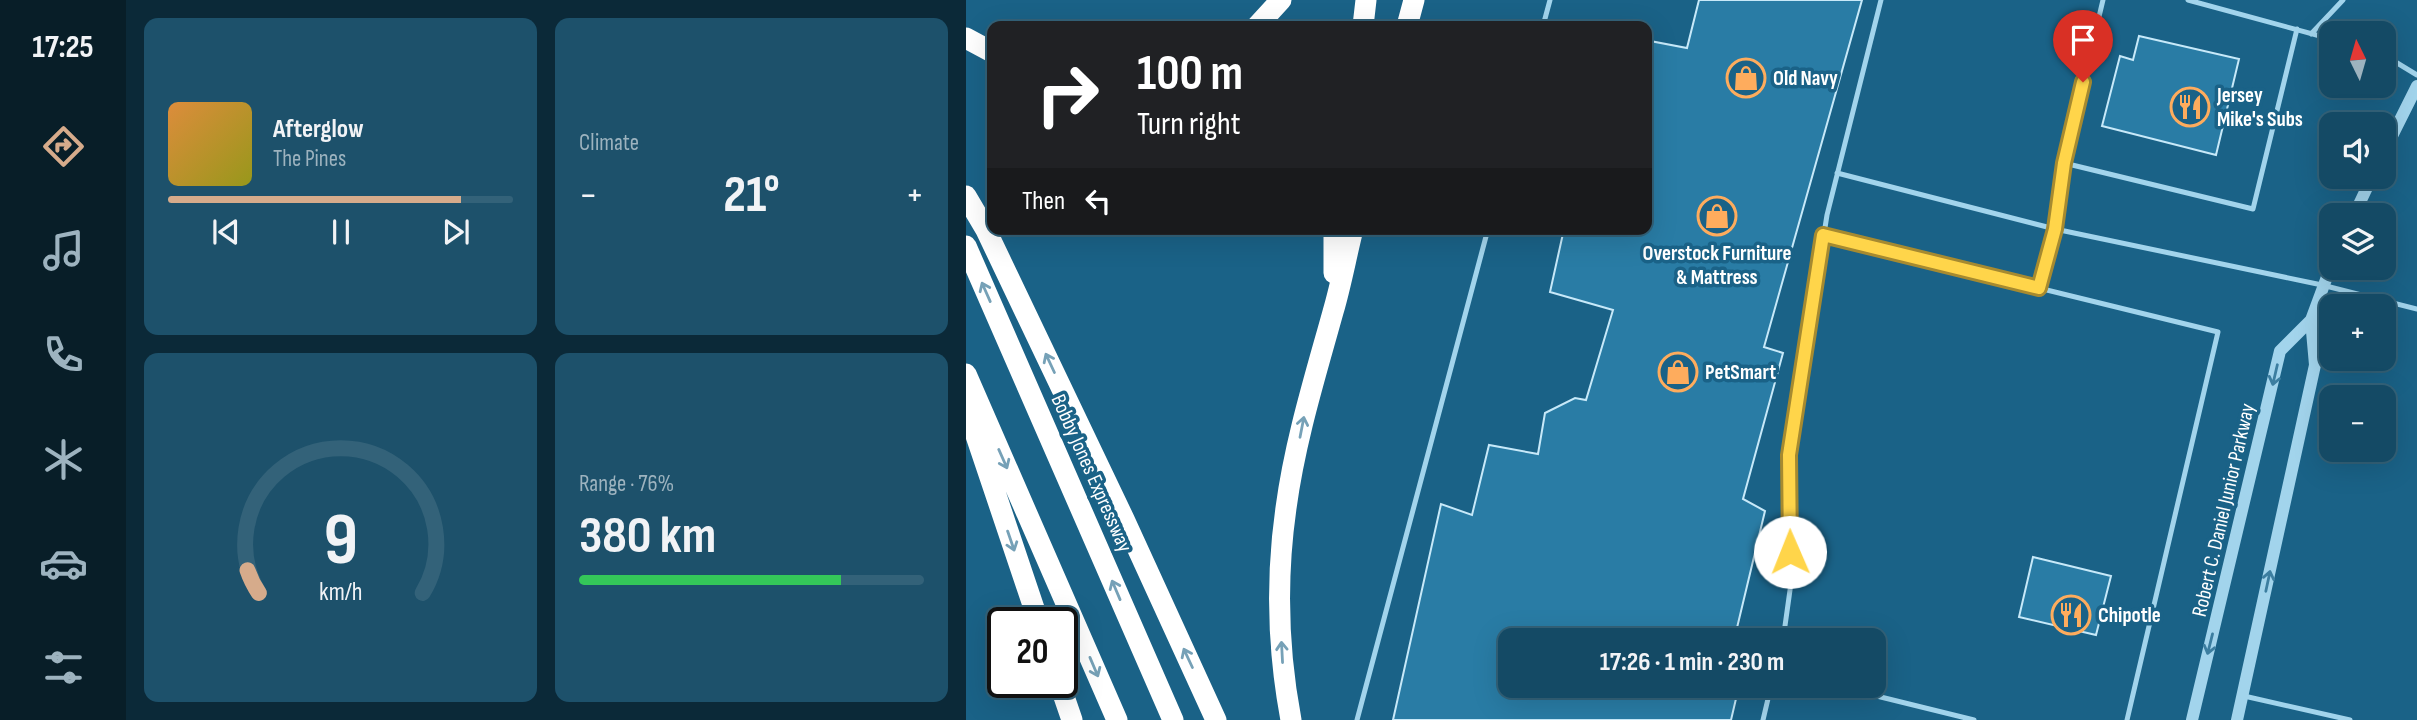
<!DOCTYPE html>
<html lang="en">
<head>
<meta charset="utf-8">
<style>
  :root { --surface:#144a65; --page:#1d516b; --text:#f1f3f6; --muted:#9db3bf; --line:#336279; --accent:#d6ab8b }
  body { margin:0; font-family:"Sofia Sans Condensed",sans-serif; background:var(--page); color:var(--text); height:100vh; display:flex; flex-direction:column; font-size:26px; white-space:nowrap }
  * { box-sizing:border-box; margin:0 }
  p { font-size:23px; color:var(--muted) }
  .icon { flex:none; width:38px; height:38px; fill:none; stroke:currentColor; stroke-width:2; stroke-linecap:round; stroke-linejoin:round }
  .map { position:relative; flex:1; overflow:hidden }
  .panel { display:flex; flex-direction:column; gap:18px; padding:18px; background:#0b2938; width:840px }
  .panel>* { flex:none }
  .guide { position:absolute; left:21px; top:21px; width:665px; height:214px; border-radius:14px; box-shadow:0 7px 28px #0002,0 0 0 2px var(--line); background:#202124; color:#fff; overflow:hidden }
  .needle { width:46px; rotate:355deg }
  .controls { position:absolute; left:1353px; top:21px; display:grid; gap:14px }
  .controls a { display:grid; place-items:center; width:77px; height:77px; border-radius:14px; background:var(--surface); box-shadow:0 7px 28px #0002,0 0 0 2px var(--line); font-size:35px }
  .speed { position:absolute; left:21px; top:607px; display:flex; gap:14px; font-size:35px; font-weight:700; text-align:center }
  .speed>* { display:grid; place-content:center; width:91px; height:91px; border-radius:50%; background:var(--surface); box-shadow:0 7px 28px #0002,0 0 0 2px var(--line); line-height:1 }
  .speed .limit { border:4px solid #111; border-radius:10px; background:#fff; color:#111 }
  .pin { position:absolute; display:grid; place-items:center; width:60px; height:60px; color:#fff; margin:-72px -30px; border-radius:50% 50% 50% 0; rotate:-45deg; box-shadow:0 0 7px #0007 }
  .pin .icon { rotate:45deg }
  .me { position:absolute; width:77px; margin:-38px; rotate:359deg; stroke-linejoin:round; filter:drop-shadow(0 0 5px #0008) }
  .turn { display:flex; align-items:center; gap:24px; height:147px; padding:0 35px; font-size:32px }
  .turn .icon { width:91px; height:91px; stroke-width:2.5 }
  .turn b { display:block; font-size:49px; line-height:60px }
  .then { display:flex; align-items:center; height:66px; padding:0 35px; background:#0003; gap:14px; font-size:26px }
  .big { font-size:52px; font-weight:700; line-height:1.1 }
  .panel .card { flex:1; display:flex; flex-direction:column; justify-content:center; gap:10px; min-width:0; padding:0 24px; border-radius:14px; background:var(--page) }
  .panel .dial { align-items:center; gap:0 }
  .dial svg { height:182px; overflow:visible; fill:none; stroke:var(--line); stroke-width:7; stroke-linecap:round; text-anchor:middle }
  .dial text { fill:var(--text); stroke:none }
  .song { display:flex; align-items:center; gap:21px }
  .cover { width:84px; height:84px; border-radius:10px; background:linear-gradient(135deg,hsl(30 70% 55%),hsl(60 70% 35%)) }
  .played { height:7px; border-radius:4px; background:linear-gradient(90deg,var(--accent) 85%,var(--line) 85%) }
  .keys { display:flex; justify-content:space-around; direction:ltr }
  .heat { display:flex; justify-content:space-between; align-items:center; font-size:38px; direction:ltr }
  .charge { height:10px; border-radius:5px; background:linear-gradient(90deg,#34c759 76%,var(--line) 0) }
  .panel .tiles { flex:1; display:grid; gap:18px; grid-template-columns:repeat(2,1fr) }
  .trip { position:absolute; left:532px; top:628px; width:388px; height:70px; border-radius:14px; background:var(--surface); box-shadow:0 7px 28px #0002,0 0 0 2px var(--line); font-weight:700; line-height:70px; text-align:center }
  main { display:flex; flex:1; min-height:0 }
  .dock { display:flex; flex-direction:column; width:126px; justify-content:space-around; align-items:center; background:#081e28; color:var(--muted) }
  .dock .icon { width:49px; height:49px }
  .dock .on { color:var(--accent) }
  .dock b { font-size:32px; color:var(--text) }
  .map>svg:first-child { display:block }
  .building { fill:#297ca5; stroke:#c7e9f9; stroke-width:2 }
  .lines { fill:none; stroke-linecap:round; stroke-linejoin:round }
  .service { stroke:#a2d4ec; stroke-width:5 }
  .tertiary { stroke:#a2d4ec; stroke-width:12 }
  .motorway { stroke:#fff; stroke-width:21 }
  .oneway { stroke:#76a1b7 }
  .oneway2 { stroke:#3c7ea0 }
  .route-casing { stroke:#a68a30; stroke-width:18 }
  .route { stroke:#ffd54a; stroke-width:12 }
  .labels { text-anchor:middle; stroke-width:7; stroke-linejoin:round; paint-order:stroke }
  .poi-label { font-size:21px; font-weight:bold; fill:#fff; stroke:#1a6287; text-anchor:start }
  .street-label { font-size:21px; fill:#fff; stroke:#1a6287 }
</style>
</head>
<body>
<main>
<nav class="dock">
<b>17:25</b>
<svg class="icon on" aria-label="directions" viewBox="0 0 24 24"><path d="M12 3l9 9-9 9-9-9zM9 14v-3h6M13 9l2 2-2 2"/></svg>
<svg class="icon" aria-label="music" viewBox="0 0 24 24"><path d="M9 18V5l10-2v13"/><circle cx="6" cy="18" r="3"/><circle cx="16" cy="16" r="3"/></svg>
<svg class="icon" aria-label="phone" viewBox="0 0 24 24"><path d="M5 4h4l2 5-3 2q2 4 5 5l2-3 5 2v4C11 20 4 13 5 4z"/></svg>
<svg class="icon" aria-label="climate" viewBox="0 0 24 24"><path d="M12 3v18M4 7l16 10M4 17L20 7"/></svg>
<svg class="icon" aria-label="car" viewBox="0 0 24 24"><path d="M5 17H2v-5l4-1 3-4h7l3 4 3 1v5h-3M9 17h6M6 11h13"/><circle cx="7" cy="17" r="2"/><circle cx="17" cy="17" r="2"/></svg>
<svg class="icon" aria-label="filters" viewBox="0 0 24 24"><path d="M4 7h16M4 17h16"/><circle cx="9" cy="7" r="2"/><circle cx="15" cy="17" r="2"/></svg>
</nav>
<section class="panel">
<div class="tiles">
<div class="card">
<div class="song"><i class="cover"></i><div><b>Afterglow</b><p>The Pines</p></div></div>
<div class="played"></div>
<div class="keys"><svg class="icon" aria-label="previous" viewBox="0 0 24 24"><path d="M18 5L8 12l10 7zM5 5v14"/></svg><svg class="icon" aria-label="pause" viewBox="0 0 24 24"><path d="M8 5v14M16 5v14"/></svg><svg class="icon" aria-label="next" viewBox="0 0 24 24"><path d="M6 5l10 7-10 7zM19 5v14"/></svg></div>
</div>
<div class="card"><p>Climate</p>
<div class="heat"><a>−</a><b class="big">21°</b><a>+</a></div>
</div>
<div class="card dial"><svg viewBox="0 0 100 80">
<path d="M14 69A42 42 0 1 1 86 69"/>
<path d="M14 69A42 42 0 0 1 9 59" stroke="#d6ab8b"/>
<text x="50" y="56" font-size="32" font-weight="700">9</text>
<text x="50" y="72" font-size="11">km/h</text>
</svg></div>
<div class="card"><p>Range · 76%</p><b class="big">380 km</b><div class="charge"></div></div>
</div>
</section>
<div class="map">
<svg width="1451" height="720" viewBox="0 0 1451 720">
  <rect width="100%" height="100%" fill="#1a6287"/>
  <path class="building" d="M733,0H896L798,347L817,353L777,499L799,511L770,632L786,635L785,640H544V686H773L765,720H427L475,504L506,515L523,445L572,454L579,413L609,398L620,400L647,310L584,292L598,229H681V55L684,41L721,48Z
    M1173,36L1273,59L1250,155L1136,126L1154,56L1167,60Z
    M1067,557L1145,576L1130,635L1053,617Z"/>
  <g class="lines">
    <path class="service" d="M1222,0L1365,39
      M577,26L584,0
      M1345,34L1377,0
      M1418,55L1451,75
      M1098,163L1287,209L1331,29
      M871,173L1089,229L1356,285L1451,309
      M857,235L1252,332L1161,720
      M1073,288L1089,229L1098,163L1137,0
      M817,640L825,583L823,455L861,215L915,0
      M870,686L1008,720
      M1278,696L1384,720
      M391,720L522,229
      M797,720L805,686"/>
    <path class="tertiary" d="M1418,152L1451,86
      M1388,215L1406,177
      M1226,720L1314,351L1345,320
      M1271,720L1349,365L1345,320L1365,266"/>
    <path class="motorway" d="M291,26L315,0
      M397,26L400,0
      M441,26L448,0
      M0,38L26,52
      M0,196L20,230L158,519L250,720
      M0,246L207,720
      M368,273V229
      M0,374L151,720
      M0,406L73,623
      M93,682L106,720
      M325,720C312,651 310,578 320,508C329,441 349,377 367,312C375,285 380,257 387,229"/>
  </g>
  <defs><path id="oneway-shaft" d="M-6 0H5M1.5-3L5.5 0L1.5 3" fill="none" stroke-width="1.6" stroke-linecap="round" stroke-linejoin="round" transform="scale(1.75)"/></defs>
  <g class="oneway">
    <use href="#oneway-shaft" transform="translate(20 292) rotate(-114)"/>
    <use href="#oneway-shaft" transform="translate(84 363) rotate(-115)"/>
    <use href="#oneway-shaft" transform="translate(336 427) rotate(-79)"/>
    <use href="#oneway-shaft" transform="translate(37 459) rotate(66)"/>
    <use href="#oneway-shaft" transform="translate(45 541) rotate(71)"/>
    <use href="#oneway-shaft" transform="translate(150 590) rotate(-113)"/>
    <use href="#oneway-shaft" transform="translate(316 652) rotate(-93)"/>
    <use href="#oneway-shaft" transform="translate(222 658) rotate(-115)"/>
    <use href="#oneway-shaft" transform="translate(128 667) rotate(67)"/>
  </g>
  <g class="oneway2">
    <use href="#oneway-shaft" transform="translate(1309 375) rotate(103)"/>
    <use href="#oneway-shaft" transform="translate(1302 581) rotate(-78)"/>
    <use href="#oneway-shaft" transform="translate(1244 644) rotate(104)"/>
  </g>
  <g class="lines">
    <defs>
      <path id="route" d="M824,552L823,455L857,235L1073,288L1089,229L1098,163L1117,82"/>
    </defs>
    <use href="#route" class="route-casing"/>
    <use href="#route" class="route"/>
  </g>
  <defs>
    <symbol id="shop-ring" viewBox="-11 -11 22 22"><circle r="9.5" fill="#1a6287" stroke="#feac5d" stroke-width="1.5"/><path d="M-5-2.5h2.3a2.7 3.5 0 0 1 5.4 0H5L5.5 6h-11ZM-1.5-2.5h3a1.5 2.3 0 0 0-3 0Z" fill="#feac5d"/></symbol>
    <symbol id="restaurant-ring" viewBox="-11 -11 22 22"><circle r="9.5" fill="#1a6287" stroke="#feac5d" stroke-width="1.5"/><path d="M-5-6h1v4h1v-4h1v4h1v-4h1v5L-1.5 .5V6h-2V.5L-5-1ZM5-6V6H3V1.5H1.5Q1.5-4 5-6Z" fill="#feac5d"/></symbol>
  </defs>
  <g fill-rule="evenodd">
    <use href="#shop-ring" x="758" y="56" width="44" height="44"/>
    <use href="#restaurant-ring" x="1202" y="85" width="44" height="44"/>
    <use href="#shop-ring" x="729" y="194" width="44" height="44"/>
    <use href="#shop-ring" x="690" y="350" width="44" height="44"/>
    <use href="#restaurant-ring" x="1083" y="593" width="44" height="44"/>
  </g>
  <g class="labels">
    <g class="poi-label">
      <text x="807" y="85">Old Navy</text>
      <text x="1251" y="102">Jersey<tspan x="1251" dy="24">Mike's Subs</tspan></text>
      <text x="751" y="260" text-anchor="middle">Overstock Furniture<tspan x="751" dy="24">&amp; Mattress</tspan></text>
      <text x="739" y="379">PetSmart</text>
      <text x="1132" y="622">Chipotle</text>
    </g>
    <g class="street-label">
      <text transform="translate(126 473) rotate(66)" y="7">Bobby Jones Expressway</text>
      <text transform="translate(1257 510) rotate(-77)" y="7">Robert C. Daniel Junior Parkway</text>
    </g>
  </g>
</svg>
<div class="controls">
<a><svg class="needle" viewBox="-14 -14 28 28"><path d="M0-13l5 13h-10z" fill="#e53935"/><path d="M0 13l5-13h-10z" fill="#9db3bf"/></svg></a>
<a><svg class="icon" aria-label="sound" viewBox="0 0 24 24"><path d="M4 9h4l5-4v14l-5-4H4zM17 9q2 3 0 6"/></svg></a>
<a><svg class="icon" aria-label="layers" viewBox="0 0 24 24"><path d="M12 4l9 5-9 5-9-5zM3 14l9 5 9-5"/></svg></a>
<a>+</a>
<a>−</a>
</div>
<div class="speed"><div class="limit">20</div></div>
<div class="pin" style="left:1117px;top:82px;background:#d93025"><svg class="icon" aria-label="arrive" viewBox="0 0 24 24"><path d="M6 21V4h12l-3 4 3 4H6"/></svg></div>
<svg class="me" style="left:824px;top:552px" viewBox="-20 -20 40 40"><circle r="19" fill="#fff"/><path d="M0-13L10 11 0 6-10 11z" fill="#ffd54a"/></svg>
<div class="trip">17:26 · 1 min · 230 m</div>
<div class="guide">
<div class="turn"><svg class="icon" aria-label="right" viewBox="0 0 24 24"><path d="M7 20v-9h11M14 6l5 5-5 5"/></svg><div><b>100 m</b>Turn right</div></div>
<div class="then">Then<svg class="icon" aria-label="left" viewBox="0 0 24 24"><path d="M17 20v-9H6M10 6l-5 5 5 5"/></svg></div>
</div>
</div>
</main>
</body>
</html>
